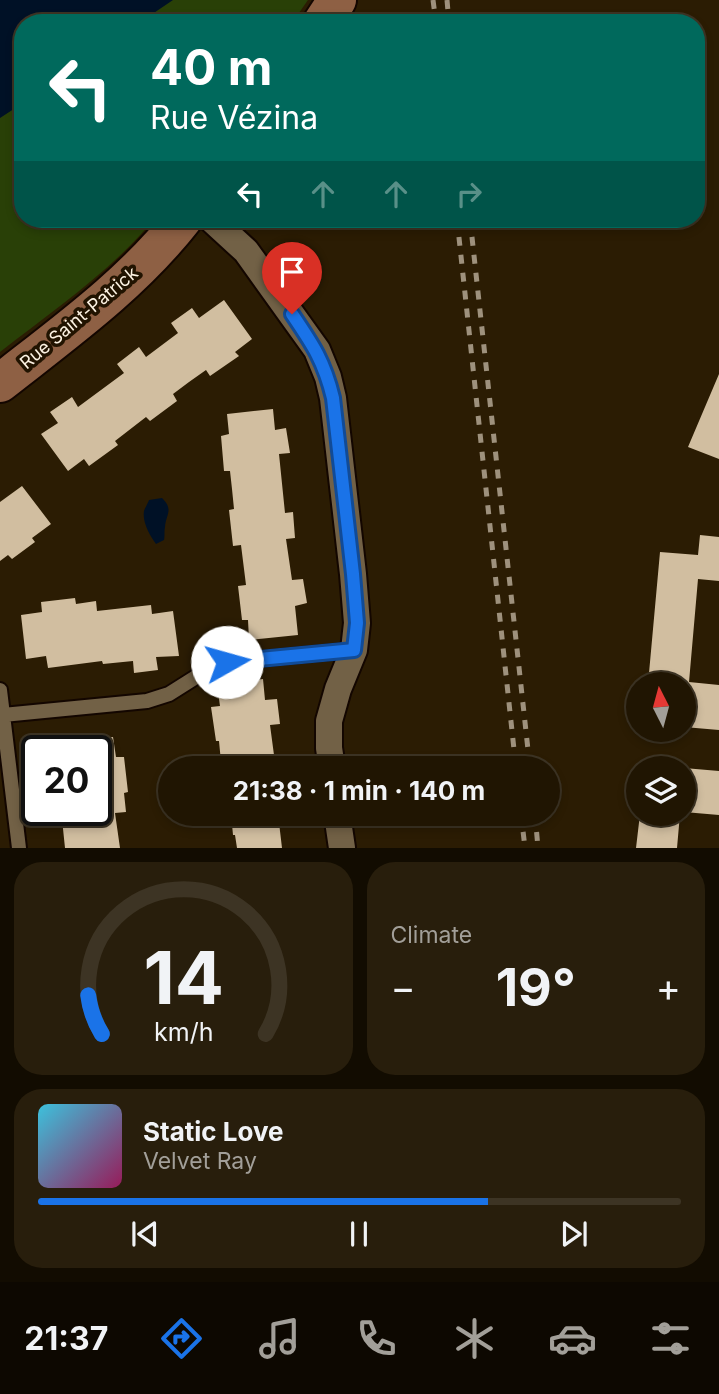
<!DOCTYPE html>
<html lang="en">
<head>
<meta charset="utf-8">
<style>
  :root { --surface:#201502; --page:#281e0c; --text:#f1f3f6; --muted:#a29f99; --line:#3d3424; --accent:#1a73e8 }
  body { margin:0; font-family:Inter,sans-serif; background:var(--page); color:var(--text); height:100vh; display:flex; flex-direction:column; font-size:26px; white-space:nowrap }
  * { box-sizing:border-box; margin:0 }
  p { font-size:23px; color:var(--muted) }
  .icon { flex:none; width:38px; height:38px; fill:none; stroke:currentColor; stroke-width:2; stroke-linecap:round; stroke-linejoin:round }
  .map { position:relative; height:848px; overflow:hidden }
  .details { display:flex; flex-direction:column; gap:14px; padding:14px; background:#120c01; flex:1 }
  .details>* { flex:none }
  .guide { position:absolute; left:14px; top:14px; width:691px; height:214px; border-radius:28px; box-shadow:0 4px 10px #0003,0 0 0 2px var(--line); background:#00695c; color:#fff; overflow:hidden }
  .needle { width:46px; rotate:354deg }
  .tools { position:absolute; left:626px; top:672px; display:grid; gap:14px }
  .tools a { display:grid; place-items:center; width:70px; height:70px; border-radius:50%; background:var(--surface); box-shadow:0 4px 10px #0003,0 0 0 2px var(--line); font-size:35px }
  .speed { position:absolute; left:21px; top:735px; display:flex; gap:14px; font-size:35px; font-weight:700; text-align:center }
  .speed>* { display:grid; place-content:center; width:91px; height:91px; border-radius:50%; background:var(--surface); box-shadow:0 4px 10px #0003,0 0 0 2px var(--line); line-height:1 }
  .speed .limit { border:4px solid #111; border-radius:10px; background:#fff; color:#111 }
  .pin { position:absolute; display:grid; place-items:center; width:60px; height:60px; color:#fff; margin:-72px -30px; border-radius:50% 50% 50% 0; rotate:-45deg; box-shadow:0 0 7px #0007 }
  .pin .icon { rotate:45deg }
  .me { position:absolute; width:77px; margin:-38px; rotate:83deg; stroke-linejoin:round; filter:drop-shadow(0 0 5px #0008) }
  .turn { display:flex; align-items:center; gap:24px; height:147px; padding:0 21px; font-size:32px }
  .turn .icon { width:91px; height:91px; stroke-width:2.5 }
  .turn b { display:block; font-size:49px; line-height:60px }
  .lanes { display:flex; align-items:center; height:66px; padding:0 21px; background:#0003; justify-content:center; gap:35px; direction:ltr }
  .lanes .off { opacity:.35 }
  .big { font-size:52px; font-weight:700; line-height:1.1 }
  .details .tile { flex:1; display:flex; flex-direction:column; justify-content:center; gap:10px; min-width:0; padding:0 24px; border-radius:28px; background:var(--page) }
  .details .dial { align-items:center; gap:0 }
  .dial svg { height:182px; overflow:visible; fill:none; stroke:var(--line); stroke-width:7; stroke-linecap:round; text-anchor:middle }
  .dial text { fill:var(--text); stroke:none }
  .song { display:flex; align-items:center; gap:21px }
  .cover { width:84px; height:84px; border-radius:10px; background:linear-gradient(135deg,hsl(190 70% 55%),hsl(330 70% 35%)) }
  .played { height:7px; border-radius:4px; background:linear-gradient(90deg,var(--accent) 70%,var(--line) 70%) }
  .keys { display:flex; justify-content:space-around; direction:ltr }
  .heat { display:flex; justify-content:space-between; align-items:center; font-size:38px; direction:ltr }
  .details .tiles { flex:1; display:grid; gap:14px; grid-template-columns:1fr 1fr }
  .tile:last-child { grid-column:span 2 }
  .trip { position:absolute; left:158px; top:756px; width:402px; height:70px; border-radius:35px; background:var(--surface); box-shadow:0 4px 10px #0003,0 0 0 2px var(--line); font-weight:700; line-height:70px; text-align:center }
  .tabs { display:flex; height:112px; justify-content:space-around; align-items:center; background:#0d0801; color:var(--muted) }
  .tabs .icon { width:49px; height:49px }
  .tabs .current { color:var(--accent) }
  .tabs b { font-size:32px; color:var(--text) }
  .map>svg:first-child { display:block }
  .green { fill:#294007 }
  .water { fill:#001126 }
  .building { fill:#d1bea0 }
  .lines { fill:none; stroke-linecap:round; stroke-linejoin:round }
  .service-casing { stroke:#130600; stroke-width:18 }
  .minor-casing { stroke:#130600; stroke-width:30 }
  .secondary-casing { stroke:#130600; stroke-width:42 }
  .service { stroke:#726146; stroke-width:14 }
  .minor { stroke:#726146; stroke-width:26 }
  .secondary { stroke:#8e6044; stroke-width:38 }
  .rail { stroke:#9e917d; stroke-width:5; stroke-dasharray:9 9; stroke-linecap:butt }
  .route-casing { stroke:#114b97; stroke-width:18 }
  .route { stroke:#1a73e8; stroke-width:12 }
  .labels { text-anchor:middle; stroke-width:7; stroke-linejoin:round; paint-order:stroke }
  .street-label { font-size:18px; fill:#fcf2e2; stroke:#211300 }
</style>
</head>
<body>
<div class="map">
<svg width="719" height="848" viewBox="0 0 719 848">
  <rect width="100%" height="100%" fill="#2b1c03"/>
  <path class="green" d="M0,0H308L292,23H23V219H154C114,269 51,312 0,352Z"/>
  <path class="water" d="M0,0H173L139,23H23V103L0,118Z
    M162,498C174,510 166,514 165,527C164,531 165,535 164,540L156,544C150,536 142,522 144,511C144,510 149,501 149,500Z"/>
  <path class="building" d="M224,300L252,339L235,352L239,356L210,376L206,370L189,382L173,394L177,401L150,421L146,417L115,441L118,445L89,466L84,459L68,471L41,434L58,423L50,412L72,397L78,407L124,373L117,364L139,347L146,357L178,333L171,323L192,308L199,318Z
    M719,374V459L688,447Z
    M273,409L275,430L286,428L290,453L279,454L285,513L293,512L295,538L286,539L292,580L303,579L307,603L295,606L298,635L249,640L248,620H242L238,586L246,585L241,545L233,546L229,510L234,509L232,489L230,471H224L221,436L229,434L227,414Z
    M22,486L51,524L32,538L35,542L12,559L8,555L0,561V502Z
    M700,535L719,537V581L698,579L689,682L719,685V730L684,727V684H648L660,552L698,555Z
    M75,598L76,604L96,601L97,611L151,605L152,614L173,611L179,656L156,657L158,670L134,673L133,661L103,664L102,661L48,668L46,656L26,659L21,615L42,612L41,602Z
    M263,679L265,700L277,699L280,724L270,725L274,755L272,756L273,768H224L223,761L221,762L219,741H216L211,707L220,706L217,685Z
    M113,737L116,757H124L128,792L124,793L126,812L115,813L120,848H65L62,819L77,817V810H96V739Z
    M684,768L719,771V815L684,812Z
    M231,814H278L282,848H237L235,835H233Z
    M640,814H680L677,848H636Z"/>
  <g class="lines">
    <defs>
      <path id="service" d="M0,690L19,848
        M3,715L147,701L169,694L207,670L227,662L354,650"/>
      <path id="minor" d="M211,219L246,251L317,350L328,377L333,398L353,574L357,623L354,650L338,689L329,721V748L332,768
        M337,814L342,848"/>
      <path id="secondary" d="M322,23L337,0
        M0,383C65,332 132,284 183,219"/>
    </defs>
    <use href="#service" class="service-casing"/>
    <use href="#minor" class="minor-casing"/>
    <use href="#secondary" class="secondary-casing"/>
    <use href="#service" class="service"/>
    <use href="#minor" class="minor"/>
    <use href="#secondary" class="secondary"/>
    <path class="rail" d="M433,0L436,23
      M447,0L449,23
      M457,219L516,768
      M470,219L530,768
      M521,814L525,848
      M535,814L538,848"/>
  </g>
  <g class="lines">
    <defs>
      <path id="route" d="M227,662L354,650L357,623L353,574L333,398C324,361 313,345 292,314"/>
    </defs>
    <use href="#route" class="route-casing"/>
    <use href="#route" class="route"/>
  </g>
  <g class="labels">
    <g class="street-label">
      <text transform="translate(79 318) rotate(-40)" y="6">Rue Saint-Patrick</text>
    </g>
  </g>
</svg>
<div class="tools">
<a><svg class="needle" viewBox="-14 -14 28 28"><path d="M0-13l5 13h-10z" fill="#e53935"/><path d="M0 13l5-13h-10z" fill="#a29f99"/></svg></a>
<a><svg class="icon" aria-label="layers" viewBox="0 0 24 24"><path d="M12 4l9 5-9 5-9-5zM3 14l9 5 9-5"/></svg></a>
</div>
<div class="speed"><div class="limit">20</div></div>
<div class="pin" style="left:292px;top:314px;background:#d93025"><svg class="icon" aria-label="arrive" viewBox="0 0 24 24"><path d="M6 21V4h12l-3 4 3 4H6"/></svg></div>
<svg class="me" style="left:227px;top:662px" viewBox="-20 -20 40 40"><circle r="19" fill="#fff"/><path d="M0-13L10 11 0 6-10 11z" fill="#1a73e8"/></svg>
<div class="trip">21:38 · 1 min · 140 m</div>
<div class="guide">
<div class="turn"><svg class="icon" aria-label="left" viewBox="0 0 24 24"><path d="M17 20v-9H6M10 6l-5 5 5 5"/></svg><div><b>40 m</b>Rue Vézina</div></div>
<div class="lanes"><svg class="icon" aria-label="left" viewBox="0 0 24 24"><path d="M17 20v-9H6M10 6l-5 5 5 5"/></svg><svg class="icon off" aria-label="ahead" viewBox="0 0 24 24"><path d="M12 20V5M6 11l6-6 6 6"/></svg><svg class="icon off" aria-label="ahead" viewBox="0 0 24 24"><path d="M12 20V5M6 11l6-6 6 6"/></svg><svg class="icon off" aria-label="right" viewBox="0 0 24 24"><path d="M7 20v-9h11M14 6l5 5-5 5"/></svg></div>
</div>
</div>
<section class="details">
<div class="tiles">
<div class="tile dial"><svg viewBox="0 0 100 80">
<path d="M14 69A42 42 0 1 1 86 69"/>
<path d="M14 69A42 42 0 0 1 8 52" stroke="#1a73e8"/>
<text x="50" y="56" font-size="32" font-weight="700">14</text>
<text x="50" y="72" font-size="11">km/h</text>
</svg></div>
<div class="tile"><p>Climate</p>
<div class="heat"><a>−</a><b class="big">19°</b><a>+</a></div>
</div>
<div class="tile">
<div class="song"><i class="cover"></i><div><b>Static Love</b><p>Velvet Ray</p></div></div>
<div class="played"></div>
<div class="keys"><svg class="icon" aria-label="previous" viewBox="0 0 24 24"><path d="M18 5L8 12l10 7zM5 5v14"/></svg><svg class="icon" aria-label="pause" viewBox="0 0 24 24"><path d="M8 5v14M16 5v14"/></svg><svg class="icon" aria-label="next" viewBox="0 0 24 24"><path d="M6 5l10 7-10 7zM19 5v14"/></svg></div>
</div>
</div>
</section>
<nav class="tabs">
<b>21:37</b>
<svg class="icon current" aria-label="directions" viewBox="0 0 24 24"><path d="M12 3l9 9-9 9-9-9zM9 14v-3h6M13 9l2 2-2 2"/></svg>
<svg class="icon" aria-label="music" viewBox="0 0 24 24"><path d="M9 18V5l10-2v13"/><circle cx="6" cy="18" r="3"/><circle cx="16" cy="16" r="3"/></svg>
<svg class="icon" aria-label="phone" viewBox="0 0 24 24"><path d="M5 4h4l2 5-3 2q2 4 5 5l2-3 5 2v4C11 20 4 13 5 4z"/></svg>
<svg class="icon" aria-label="climate" viewBox="0 0 24 24"><path d="M12 3v18M4 7l16 10M4 17L20 7"/></svg>
<svg class="icon" aria-label="car" viewBox="0 0 24 24"><path d="M5 17H2v-5l4-1 3-4h7l3 4 3 1v5h-3M9 17h6M6 11h13"/><circle cx="7" cy="17" r="2"/><circle cx="17" cy="17" r="2"/></svg>
<svg class="icon" aria-label="filters" viewBox="0 0 24 24"><path d="M4 7h16M4 17h16"/><circle cx="9" cy="7" r="2"/><circle cx="15" cy="17" r="2"/></svg>
</nav>
</body>
</html>
